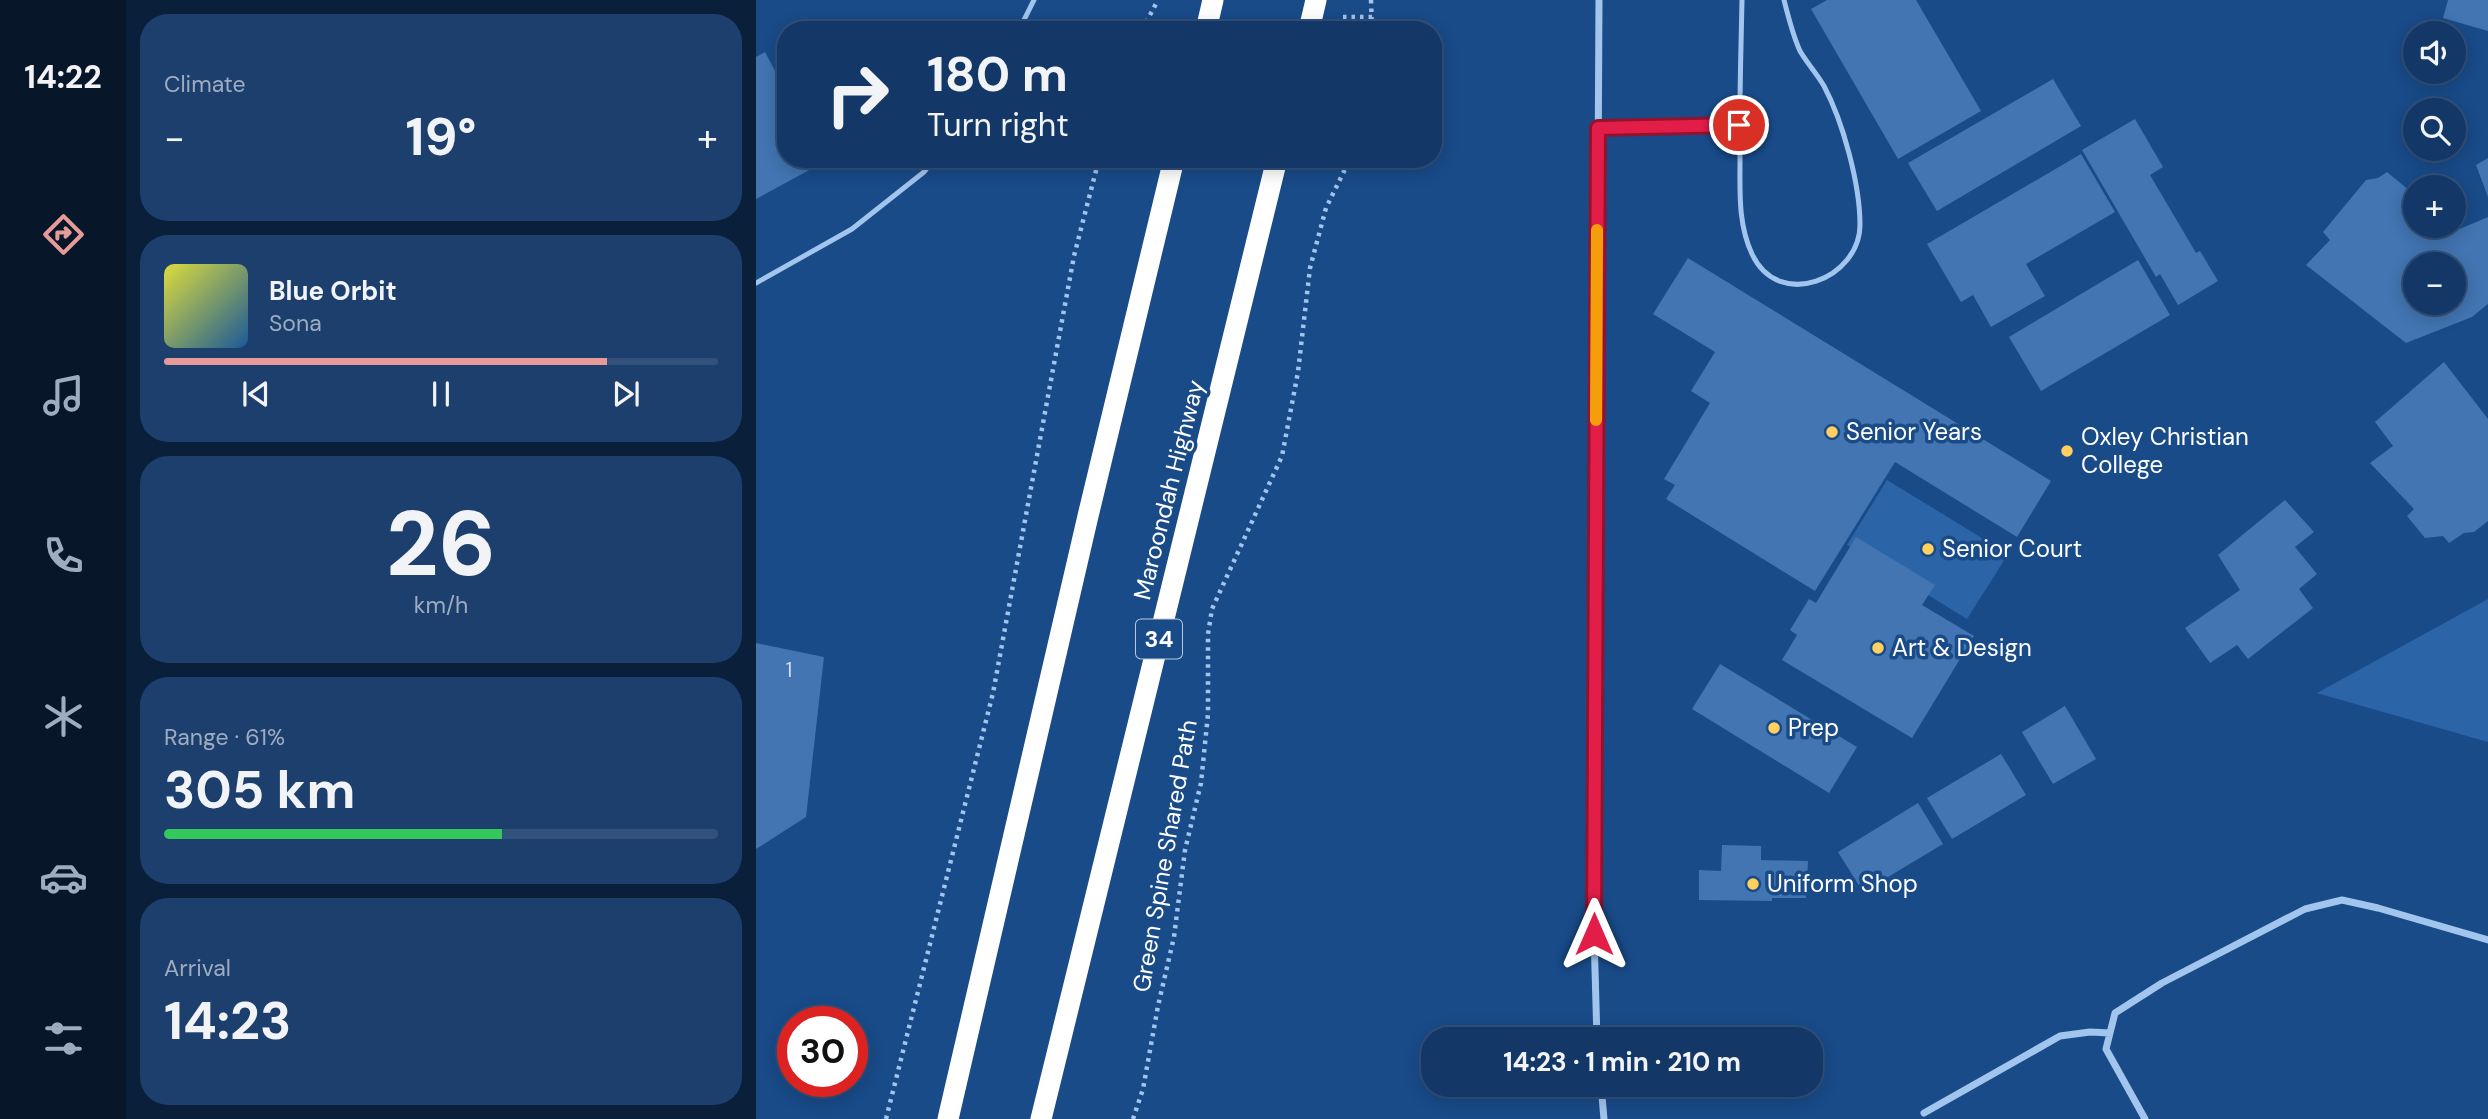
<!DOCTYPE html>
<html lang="en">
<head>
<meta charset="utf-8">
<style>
  :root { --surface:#133867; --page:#1c3f6d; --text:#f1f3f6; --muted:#9dacc0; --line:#32527b; --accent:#e69b98 }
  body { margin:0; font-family:"DM Sans",sans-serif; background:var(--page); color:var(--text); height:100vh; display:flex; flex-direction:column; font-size:26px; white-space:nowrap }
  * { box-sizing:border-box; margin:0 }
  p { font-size:23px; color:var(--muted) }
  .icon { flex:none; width:38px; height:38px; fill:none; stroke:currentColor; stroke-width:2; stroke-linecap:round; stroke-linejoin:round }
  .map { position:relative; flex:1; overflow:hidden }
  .side { display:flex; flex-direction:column; gap:14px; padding:14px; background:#0a1f39; width:630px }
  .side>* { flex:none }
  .banner { position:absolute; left:21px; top:21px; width:665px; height:147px; border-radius:28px; box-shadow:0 4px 18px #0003,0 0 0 2px var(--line); background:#133867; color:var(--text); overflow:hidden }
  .controls { position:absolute; left:1647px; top:21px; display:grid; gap:14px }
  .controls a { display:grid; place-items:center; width:63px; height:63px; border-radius:50%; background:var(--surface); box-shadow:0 4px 18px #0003,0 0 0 2px var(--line); font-size:35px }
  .speed { position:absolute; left:21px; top:1006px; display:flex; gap:14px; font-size:35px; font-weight:700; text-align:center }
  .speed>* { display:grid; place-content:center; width:91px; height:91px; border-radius:50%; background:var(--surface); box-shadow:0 4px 18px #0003,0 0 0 2px var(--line); line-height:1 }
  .speed .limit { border:10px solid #d22; background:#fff; color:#111 }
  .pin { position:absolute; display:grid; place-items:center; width:60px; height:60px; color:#fff; margin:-30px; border:4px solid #fff; border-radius:50%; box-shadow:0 2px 7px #0007 }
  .me { position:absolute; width:77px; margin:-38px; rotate:0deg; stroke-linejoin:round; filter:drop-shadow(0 0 5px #0008) }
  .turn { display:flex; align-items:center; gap:24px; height:147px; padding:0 35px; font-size:32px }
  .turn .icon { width:91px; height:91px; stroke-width:2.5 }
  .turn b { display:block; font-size:49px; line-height:60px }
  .big { font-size:52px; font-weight:700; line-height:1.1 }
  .side .tile { flex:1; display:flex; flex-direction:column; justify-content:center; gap:10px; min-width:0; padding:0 24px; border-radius:28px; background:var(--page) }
  .side .dial { align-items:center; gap:0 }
  .dial b { font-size:91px; line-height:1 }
  .song { display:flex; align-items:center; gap:21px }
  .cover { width:84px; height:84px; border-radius:10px; background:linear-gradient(135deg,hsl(60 70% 55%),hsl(210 70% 35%)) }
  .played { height:7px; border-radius:4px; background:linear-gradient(90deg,var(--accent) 80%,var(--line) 80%) }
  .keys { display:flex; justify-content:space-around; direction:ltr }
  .heat { display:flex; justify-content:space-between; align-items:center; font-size:38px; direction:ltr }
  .charge { height:10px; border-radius:5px; background:linear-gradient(90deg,#34c759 61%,var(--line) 0) }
  .trip { position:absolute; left:665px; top:1027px; width:402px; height:70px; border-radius:28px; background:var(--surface); box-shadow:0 4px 18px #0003,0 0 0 2px var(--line); font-weight:700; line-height:70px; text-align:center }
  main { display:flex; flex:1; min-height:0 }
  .tabs { display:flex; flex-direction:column; width:126px; justify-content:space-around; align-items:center; background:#081629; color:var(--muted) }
  .tabs .icon { width:49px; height:49px }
  .tabs .selected { color:var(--accent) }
  .tabs b { font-size:32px; color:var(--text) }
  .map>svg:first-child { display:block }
  .green { fill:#2c65a7 }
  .building { fill:#4275b2; fill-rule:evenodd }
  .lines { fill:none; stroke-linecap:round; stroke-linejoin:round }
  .path { stroke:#a2c5ed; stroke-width:4.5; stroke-dasharray:3.5 5; stroke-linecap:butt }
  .lane { stroke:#a2c5ed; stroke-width:5 }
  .street { stroke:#a2c5ed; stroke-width:7 }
  .highway { stroke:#fff; stroke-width:21 }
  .route-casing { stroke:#92132f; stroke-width:18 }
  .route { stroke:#e11d48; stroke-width:12 }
  .slow { stroke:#f59e0b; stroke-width:12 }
  .poi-dot { fill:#ffd05e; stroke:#194b89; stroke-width:2.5 }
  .labels { text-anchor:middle; stroke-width:7; stroke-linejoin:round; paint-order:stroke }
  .number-label { font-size:21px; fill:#d0dcec }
  .shield { fill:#194b89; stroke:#bac9dc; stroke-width:2 }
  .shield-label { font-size:23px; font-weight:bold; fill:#fff }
  .poi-label { font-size:24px; fill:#fff; stroke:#194b89; text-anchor:start }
  .street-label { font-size:24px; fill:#fff; stroke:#194b89 }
</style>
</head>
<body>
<main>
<nav class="tabs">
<b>14:22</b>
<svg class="icon selected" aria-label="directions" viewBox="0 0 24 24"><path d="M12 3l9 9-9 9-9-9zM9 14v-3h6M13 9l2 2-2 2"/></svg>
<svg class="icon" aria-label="music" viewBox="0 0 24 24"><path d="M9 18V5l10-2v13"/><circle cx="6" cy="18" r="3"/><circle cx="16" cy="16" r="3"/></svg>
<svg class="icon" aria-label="phone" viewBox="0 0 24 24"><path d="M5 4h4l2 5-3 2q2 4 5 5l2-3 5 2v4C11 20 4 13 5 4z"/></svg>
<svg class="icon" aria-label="climate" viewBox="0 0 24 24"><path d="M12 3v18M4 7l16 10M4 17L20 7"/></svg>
<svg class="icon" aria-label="car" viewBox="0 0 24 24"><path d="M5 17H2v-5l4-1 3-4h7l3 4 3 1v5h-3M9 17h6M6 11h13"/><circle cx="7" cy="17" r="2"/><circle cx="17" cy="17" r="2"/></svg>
<svg class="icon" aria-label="filters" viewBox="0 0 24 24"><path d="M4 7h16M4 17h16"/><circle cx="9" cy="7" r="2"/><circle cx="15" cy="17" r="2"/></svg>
</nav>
<section class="side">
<div class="tile"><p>Climate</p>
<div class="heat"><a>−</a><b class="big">19°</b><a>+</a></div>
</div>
<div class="tile">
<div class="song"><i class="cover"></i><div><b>Blue Orbit</b><p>Sona</p></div></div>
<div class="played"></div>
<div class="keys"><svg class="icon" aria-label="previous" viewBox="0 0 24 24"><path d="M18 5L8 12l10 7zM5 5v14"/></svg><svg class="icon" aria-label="pause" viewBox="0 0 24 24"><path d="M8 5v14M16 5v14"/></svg><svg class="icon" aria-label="next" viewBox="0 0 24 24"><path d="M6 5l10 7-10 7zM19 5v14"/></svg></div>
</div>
<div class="tile dial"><b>26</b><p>km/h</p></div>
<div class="tile"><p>Range · 61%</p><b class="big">305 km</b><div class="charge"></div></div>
<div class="tile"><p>Arrival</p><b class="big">14:23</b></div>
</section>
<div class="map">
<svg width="1732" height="1119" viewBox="0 0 1732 1119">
  <rect width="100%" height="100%" fill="#194b89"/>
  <path class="green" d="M1131,480L1252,554L1211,619L1091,545Z
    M1732,599V742L1561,693Z"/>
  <path class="building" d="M1071,0H1160L1225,111L1142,159L1055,9Z
    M1692,0H1732V31L1687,18Z
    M9,52L30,91V159H66L68,162L0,199V57Z
    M1297,79L1325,126L1181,211L1152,163Z
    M1379,119L1407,167L1394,175L1440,253L1444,251L1462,281L1422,305L1404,274L1400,277L1326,150Z
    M1325,154L1359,212L1270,264L1289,296L1235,327L1217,295L1205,302L1171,244Z
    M1732,158V197L1720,165Z
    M1631,172L1659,195V226H1696L1701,230L1732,217V304L1716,317L1650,343L1550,265L1574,240L1567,232L1610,180L1622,178ZM1659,264H1698V303H1659Z
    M932,258L1295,481L1261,537L1139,462L1059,591L910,499L919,485L908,479L954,403L935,391L959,352L897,314Z
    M1382,260L1414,315L1285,391L1253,337Z
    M1688,362L1732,419V521L1718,532L1708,533L1693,543L1687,536L1669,538L1651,516L1658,509L1614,463L1637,446L1619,422Z
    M1529,500L1558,532L1539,547L1561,574L1543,589L1557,608L1492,659L1481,645L1454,663L1429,628L1484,590L1462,555Z
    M1100,537L1179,585L1166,605L1218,636L1156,738L1026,660L1041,635L1034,630L1053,599L1060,603Z
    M0,643L68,657L50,817L0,849Z
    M964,664L1101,747L1073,793L936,709Z
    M1309,706L1340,759L1297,784L1266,732Z
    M1245,754L1270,795L1196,839L1171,798Z
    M1162,803L1187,844L1107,892L1082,852Z
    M966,845L1005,846V860L1052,861L1050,898H1016V901L943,900V870L965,871Z"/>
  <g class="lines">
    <path class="path" d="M615,0L616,30
      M587,17H616
      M386,30L402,0
      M130,1119L237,693L318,256L343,159
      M377,1119L387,1089L402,1006L418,937L429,850L445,783L452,714V634L456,609L526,456L542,372L554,268L570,208L594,159"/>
    <path class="lane" d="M986,0C985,53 983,107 984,160C984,192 982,224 996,254C1023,312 1104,278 1104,225C1104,184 1087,122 1068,86C1061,74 1051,63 1044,51C1037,36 1032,16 1028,0
      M263,30L278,0
      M843,128L983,125
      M0,283L96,229L168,172L178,159"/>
    <path class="street" d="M841,1040L838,934L843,0
      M845,1085L848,1119
      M1168,1113L1304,1036L1334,1032L1354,1033
      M1389,1119L1350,1049L1359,1013L1406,983L1549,909L1586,900L1622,908L1732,940"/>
    <path class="highway" d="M450,30L457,0
      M553,30L560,0
      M192,1119L332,516L418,159
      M285,1119L521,159"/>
  </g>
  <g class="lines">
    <defs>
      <path id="route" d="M838,934L842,128L983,125"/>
    </defs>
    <use href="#route" class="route-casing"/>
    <use href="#route" class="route"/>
    <path class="slow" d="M840,420L841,230"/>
  </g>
  <g class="poi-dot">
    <circle cx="1076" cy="432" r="7"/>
    <circle cx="1311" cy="451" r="7"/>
    <circle cx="1172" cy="549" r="7"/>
    <circle cx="1122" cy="648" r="7"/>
    <circle cx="1018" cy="728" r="7"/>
    <circle cx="997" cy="884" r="7"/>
  </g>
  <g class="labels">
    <g class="number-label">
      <text x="33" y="677">1</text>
    </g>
    <rect class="shield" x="380" y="619.5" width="46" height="39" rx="5"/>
    <g class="shield-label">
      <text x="403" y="647">34</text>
    </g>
    <g class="poi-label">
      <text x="1090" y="440">Senior Years</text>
      <text x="1325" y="445">Oxley Christian<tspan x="1325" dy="28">College</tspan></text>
      <text x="1186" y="557">Senior Court</text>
      <text x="1136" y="656">Art &amp; Design</text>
      <text x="1032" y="736">Prep</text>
      <text x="1011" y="892">Uniform Shop</text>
    </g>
    <g class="street-label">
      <text transform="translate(413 490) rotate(-76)" y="8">Maroondah Highway</text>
      <text transform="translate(409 856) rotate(-80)" y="8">Green Spine Shared Path</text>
    </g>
  </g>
</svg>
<div class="controls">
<a><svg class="icon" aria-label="sound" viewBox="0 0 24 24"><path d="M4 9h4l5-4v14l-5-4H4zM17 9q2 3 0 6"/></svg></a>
<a><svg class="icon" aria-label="search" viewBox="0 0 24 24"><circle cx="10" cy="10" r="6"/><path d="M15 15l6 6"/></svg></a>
<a>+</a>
<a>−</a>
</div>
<div class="speed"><div class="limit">30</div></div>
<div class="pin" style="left:983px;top:125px;background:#d93025"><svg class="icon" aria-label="arrive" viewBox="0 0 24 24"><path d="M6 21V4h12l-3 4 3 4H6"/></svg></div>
<svg class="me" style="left:838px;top:934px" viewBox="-20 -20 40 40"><path d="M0-17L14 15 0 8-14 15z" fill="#e11d48" stroke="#fff" stroke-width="4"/></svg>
<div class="trip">14:23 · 1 min · 210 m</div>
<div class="banner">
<div class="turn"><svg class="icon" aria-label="right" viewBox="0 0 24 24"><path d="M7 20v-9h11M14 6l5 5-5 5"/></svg><div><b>180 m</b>Turn right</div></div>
</div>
</div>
</main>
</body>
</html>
